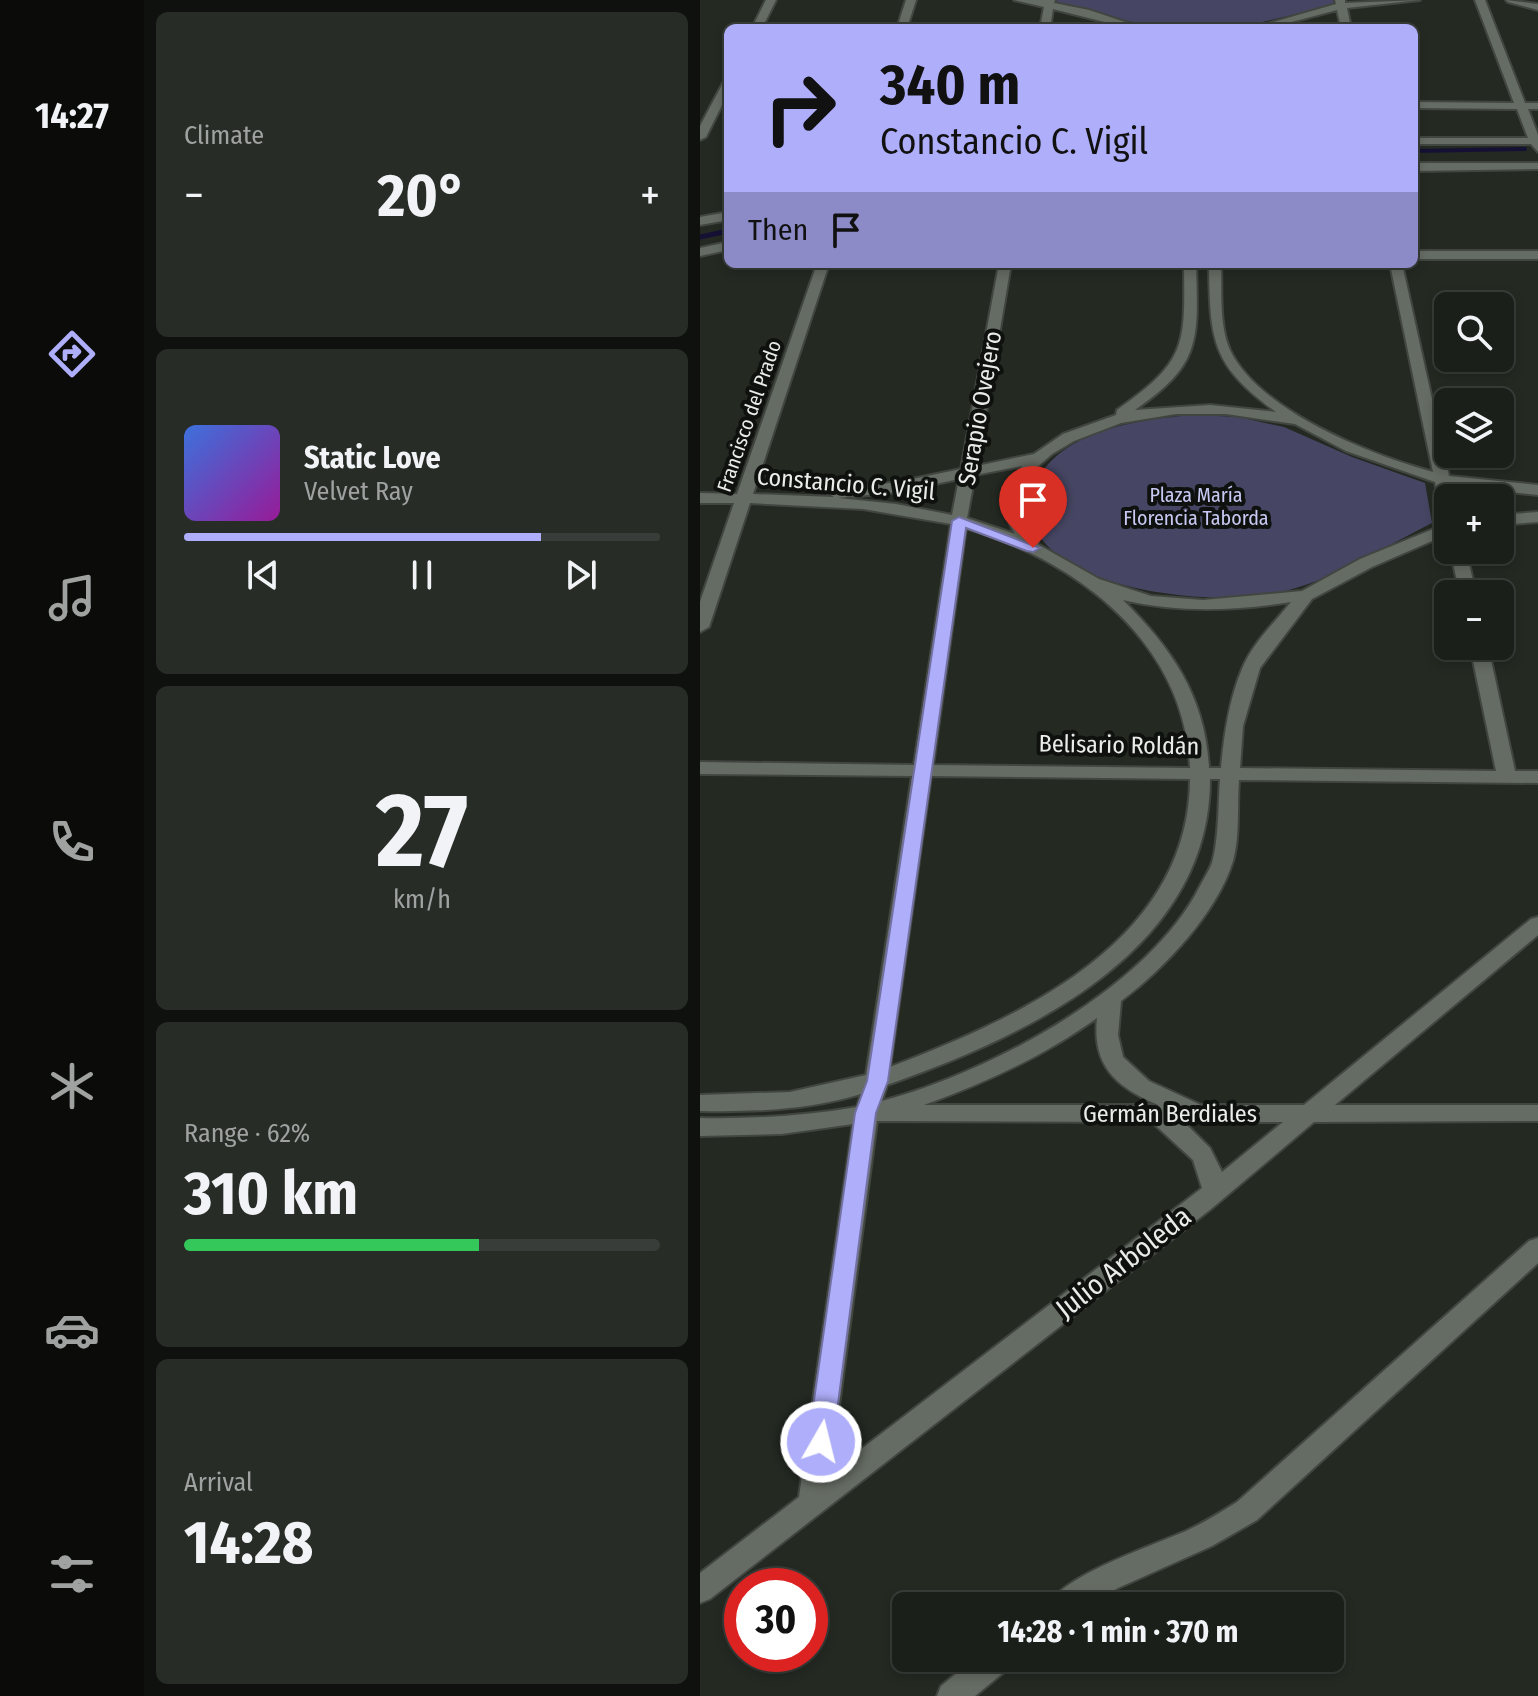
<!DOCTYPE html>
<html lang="en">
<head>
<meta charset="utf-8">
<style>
  :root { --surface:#1b1f1a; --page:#282c27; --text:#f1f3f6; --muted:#a0a2a2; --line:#393d39; --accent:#afaefa }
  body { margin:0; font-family:"Fira Sans Condensed",sans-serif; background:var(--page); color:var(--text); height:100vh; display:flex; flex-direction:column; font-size:30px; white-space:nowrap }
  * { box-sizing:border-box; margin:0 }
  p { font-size:26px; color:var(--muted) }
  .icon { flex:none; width:44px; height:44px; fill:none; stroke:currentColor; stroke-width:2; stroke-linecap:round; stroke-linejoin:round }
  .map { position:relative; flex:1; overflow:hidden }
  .panel { display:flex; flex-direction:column; gap:12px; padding:12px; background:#0f110e; width:556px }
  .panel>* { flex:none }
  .hud { position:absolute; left:24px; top:24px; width:694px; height:244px; border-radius:12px; box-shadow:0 4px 12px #0003,0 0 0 2px var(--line); background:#afaefa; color:#111; overflow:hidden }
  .controls { position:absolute; left:734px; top:292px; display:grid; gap:16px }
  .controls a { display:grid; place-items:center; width:80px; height:80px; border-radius:12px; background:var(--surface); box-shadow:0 4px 12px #0003,0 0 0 2px var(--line); font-size:40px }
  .speed { position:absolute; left:24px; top:1568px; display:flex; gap:16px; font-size:40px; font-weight:700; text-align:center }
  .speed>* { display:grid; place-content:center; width:104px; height:104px; border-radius:50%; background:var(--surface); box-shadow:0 4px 12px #0003,0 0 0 2px var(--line); line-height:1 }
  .speed .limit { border:12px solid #d22; background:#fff; color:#111 }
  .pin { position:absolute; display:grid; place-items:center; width:68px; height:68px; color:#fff; margin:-82px -34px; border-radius:50% 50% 50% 0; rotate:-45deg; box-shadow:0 0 8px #0007 }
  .pin .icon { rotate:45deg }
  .me { position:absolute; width:88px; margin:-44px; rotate:8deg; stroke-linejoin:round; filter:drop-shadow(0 0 6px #0008) }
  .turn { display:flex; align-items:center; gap:28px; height:168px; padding:0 24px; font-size:36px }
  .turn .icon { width:104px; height:104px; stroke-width:2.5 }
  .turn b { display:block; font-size:56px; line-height:68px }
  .then { display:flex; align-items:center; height:76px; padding:0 24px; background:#0003; gap:16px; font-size:30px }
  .big { font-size:60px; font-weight:700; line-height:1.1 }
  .panel .card { flex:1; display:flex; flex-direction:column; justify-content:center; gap:12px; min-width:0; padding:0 28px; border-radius:12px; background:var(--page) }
  .panel .dial { align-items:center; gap:0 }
  .dial b { font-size:104px; line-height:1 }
  .song { display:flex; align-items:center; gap:24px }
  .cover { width:96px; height:96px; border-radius:12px; background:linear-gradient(135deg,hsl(220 70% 55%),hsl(300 70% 35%)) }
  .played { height:8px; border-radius:4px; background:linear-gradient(90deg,var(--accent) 75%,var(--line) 75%) }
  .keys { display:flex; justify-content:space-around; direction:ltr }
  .heat { display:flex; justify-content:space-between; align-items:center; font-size:44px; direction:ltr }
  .charge { height:12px; border-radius:6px; background:linear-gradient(90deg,#34c759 62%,var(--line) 0) }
  .trip { position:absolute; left:192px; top:1592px; width:452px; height:80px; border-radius:12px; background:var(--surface); box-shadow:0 4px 12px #0003,0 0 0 2px var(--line); font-weight:700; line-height:80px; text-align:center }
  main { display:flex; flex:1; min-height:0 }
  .tabs { display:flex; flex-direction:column; width:144px; justify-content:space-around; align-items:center; background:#0b0c0a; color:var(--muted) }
  .tabs .icon { width:56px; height:56px }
  .tabs .active { color:var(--accent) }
  .tabs b { font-size:36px; color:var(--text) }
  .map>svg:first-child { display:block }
  .green { fill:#464664 }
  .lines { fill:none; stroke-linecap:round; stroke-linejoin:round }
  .stream-far1 { stroke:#151135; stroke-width:4 }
  .stream { stroke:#151135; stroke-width:5 }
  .minor-casing { stroke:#424641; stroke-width:4 }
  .minor { fill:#656c63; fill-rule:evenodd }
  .route { fill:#afaefa; stroke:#7271a2; stroke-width:2 }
  .labels { text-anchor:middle; stroke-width:8; stroke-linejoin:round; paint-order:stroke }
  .far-street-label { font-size:20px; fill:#e9ece8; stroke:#0f110e }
  .far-park-label { font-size:20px; fill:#c8c9f3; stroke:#0f110e }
  .street-label { font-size:24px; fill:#e9ece8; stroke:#0f110e }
  .near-street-label { font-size:28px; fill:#e9ece8; stroke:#0f110e }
</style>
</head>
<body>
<main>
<nav class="tabs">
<b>14:27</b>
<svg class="icon active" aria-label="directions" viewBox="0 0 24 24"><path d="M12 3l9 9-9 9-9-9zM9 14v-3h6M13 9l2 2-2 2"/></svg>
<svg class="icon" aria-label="music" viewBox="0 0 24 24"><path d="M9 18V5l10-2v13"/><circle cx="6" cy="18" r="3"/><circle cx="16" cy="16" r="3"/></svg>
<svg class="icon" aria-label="phone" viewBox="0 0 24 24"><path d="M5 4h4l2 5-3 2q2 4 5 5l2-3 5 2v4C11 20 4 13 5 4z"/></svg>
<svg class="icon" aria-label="climate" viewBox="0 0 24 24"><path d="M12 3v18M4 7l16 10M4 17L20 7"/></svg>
<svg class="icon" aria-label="car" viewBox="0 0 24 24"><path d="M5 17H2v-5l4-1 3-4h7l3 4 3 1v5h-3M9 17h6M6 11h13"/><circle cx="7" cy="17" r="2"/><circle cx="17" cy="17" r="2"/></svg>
<svg class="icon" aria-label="filters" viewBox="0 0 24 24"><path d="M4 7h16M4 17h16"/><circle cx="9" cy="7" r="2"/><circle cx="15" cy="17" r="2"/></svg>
</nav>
<section class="panel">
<div class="card"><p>Climate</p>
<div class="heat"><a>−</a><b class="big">20°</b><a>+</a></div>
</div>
<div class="card">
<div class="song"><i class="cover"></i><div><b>Static Love</b><p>Velvet Ray</p></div></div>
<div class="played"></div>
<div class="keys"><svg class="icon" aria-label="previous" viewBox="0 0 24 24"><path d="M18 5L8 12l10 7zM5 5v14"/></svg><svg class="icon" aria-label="pause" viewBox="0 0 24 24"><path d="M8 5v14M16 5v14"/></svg><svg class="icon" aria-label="next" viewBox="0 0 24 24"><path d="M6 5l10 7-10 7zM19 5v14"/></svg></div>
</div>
<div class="card dial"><b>27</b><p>km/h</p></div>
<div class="card"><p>Range · 62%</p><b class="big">310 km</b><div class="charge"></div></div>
<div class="card"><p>Arrival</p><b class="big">14:28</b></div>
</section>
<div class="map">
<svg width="838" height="1696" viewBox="0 0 838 1696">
  <rect width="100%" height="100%" fill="#242922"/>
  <path class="green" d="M357,0H633L634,5L537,28H456L357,3Z
    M496,415L538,417L584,427L652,457L725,483L732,523C682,548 632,581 577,593C515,606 369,593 336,530C328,513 330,500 336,484C359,429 446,418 496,415Z"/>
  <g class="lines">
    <path class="stream-far1" d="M714,151L825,149"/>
    <path class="stream" d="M0,237L28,231"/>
    <defs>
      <path id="minor" d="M66,0H76L62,28H52Z
        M206,0H216L207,28H197Z
        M314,0H355L354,3L389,10L443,28H428L353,9L350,28H340L344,7Z
        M635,0H645V3L720,0L647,8L651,28H641L637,10L569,28H553L636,4Z
        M775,0H785L825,103H838V109H828L838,135V152L831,144H714V138H828L817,109L714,108V102L814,103Z
        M806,0L838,4V10L808,2Z
        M28,80V93L6,137L0,140V126L23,83Z
        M714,163H838V169L714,171Z
        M28,212V220L0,225V217Z
        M28,242V250L0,256V248Z
        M714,251H838V259H714Z
        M117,264H129L53,494L134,497L128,493L130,490L198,482L261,469L299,264H311L277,466L334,454L363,434L416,415L417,410C487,361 485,346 484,264H496C498,340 502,364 435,410L510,405L576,412C511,365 510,340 509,264H521C522,291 519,325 530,350C559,411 671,455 733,472L690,264H702L749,476L838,485V495L751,486L754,498H748V513L740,508L735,482L646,451L595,424L526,414H476L421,423L374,441L352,454L335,469L325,484L321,510L339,545L399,579L451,596L503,600L602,591L660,559L748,523V534L672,567L612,599L560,668L543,726L540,768L796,771L770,646H788L815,771H838V783L539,780C537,805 540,836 533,861C517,913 464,969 421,1001L418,1035L423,1057L449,1081L501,1105H604L831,919L838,917V935L635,1105H838V1121L614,1122L511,1209L10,1599L0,1603V1573L99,1497L153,1124L82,1134L0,1136V1118C53,1119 105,1116 157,1107L161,1094C108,1110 55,1112 0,1111V1095L90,1092L166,1075L212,776L0,774V762L214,765L251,524L163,509L50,503L9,627L0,632V602L34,503H0V493L37,494ZM322,466C306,489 300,509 315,534L267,518L275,475ZM259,479L252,515L196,504L138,498L198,492ZM266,528C378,561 485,643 490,768L233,765ZM423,600C479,613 534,611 591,602C574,623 552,644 542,669C529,700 524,734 521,768H509C505,696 472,649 423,600ZM231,776L490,779C489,942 321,1017 190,1067ZM510,779H520C518,805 519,834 513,859C511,868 504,878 500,886C449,988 289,1073 182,1101L187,1085C326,1036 510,952 510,779ZM397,1018C392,1066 416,1087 458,1105H224C285,1083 344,1056 397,1018ZM177,1121L452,1122L493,1160L502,1188L130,1473ZM484,1122H583L522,1172L510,1148Z
        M838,512V522L800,525V515Z
        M750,550H766L776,594H760Z
        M838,1238V1263L557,1520L512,1546L418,1588L387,1606H348C362,1575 455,1545 488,1530C505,1522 521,1512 537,1502L829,1241Z
        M275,1658H313L309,1668L275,1696H237L241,1686Z"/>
    </defs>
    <use href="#minor" class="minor-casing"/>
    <use href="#minor" class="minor"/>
  </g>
  <path class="route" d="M259,517L340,548L333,552L327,551L266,528L188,1081L176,1113L133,1442L129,1449L121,1452L112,1449L108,1442L155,1113L167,1081L252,521Z"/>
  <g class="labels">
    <g class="far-street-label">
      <text transform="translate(49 416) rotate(-71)" y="7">Francisco del Prado</text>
    </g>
    <g class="far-park-label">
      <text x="496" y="502">Plaza María<tspan x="496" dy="23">Florencia Taborda</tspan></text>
    </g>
    <g class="street-label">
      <text transform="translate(280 408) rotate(-80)" y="8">Serapio Ovejero</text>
      <text transform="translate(146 484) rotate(5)" y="8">Constancio C. Vigil</text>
      <text transform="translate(419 745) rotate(1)" y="8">Belisario Roldán</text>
      <text x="470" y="1122">Germán Berdiales</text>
    </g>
    <g class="near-street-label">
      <text transform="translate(423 1262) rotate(-38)" y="10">Julio Arboleda</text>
    </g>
  </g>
</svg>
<div class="controls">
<a><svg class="icon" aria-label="search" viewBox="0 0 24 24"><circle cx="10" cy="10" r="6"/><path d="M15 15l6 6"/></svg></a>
<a><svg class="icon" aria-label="layers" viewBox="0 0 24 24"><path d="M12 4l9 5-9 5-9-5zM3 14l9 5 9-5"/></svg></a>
<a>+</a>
<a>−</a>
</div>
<div class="speed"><div class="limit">30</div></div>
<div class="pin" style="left:333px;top:548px;background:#d93025"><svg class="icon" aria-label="arrive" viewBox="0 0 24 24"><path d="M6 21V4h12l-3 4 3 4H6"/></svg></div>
<svg class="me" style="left:121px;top:1442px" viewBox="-20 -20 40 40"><circle r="17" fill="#afaefa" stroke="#fff" stroke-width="3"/><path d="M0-11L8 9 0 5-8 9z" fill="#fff"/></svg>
<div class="trip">14:28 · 1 min · 370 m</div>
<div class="hud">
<div class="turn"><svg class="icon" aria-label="right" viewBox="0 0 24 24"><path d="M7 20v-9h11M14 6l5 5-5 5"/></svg><div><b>340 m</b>Constancio C. Vigil</div></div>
<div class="then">Then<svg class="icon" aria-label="arrive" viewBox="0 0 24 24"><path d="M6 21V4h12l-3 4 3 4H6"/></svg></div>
</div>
</div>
</main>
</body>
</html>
